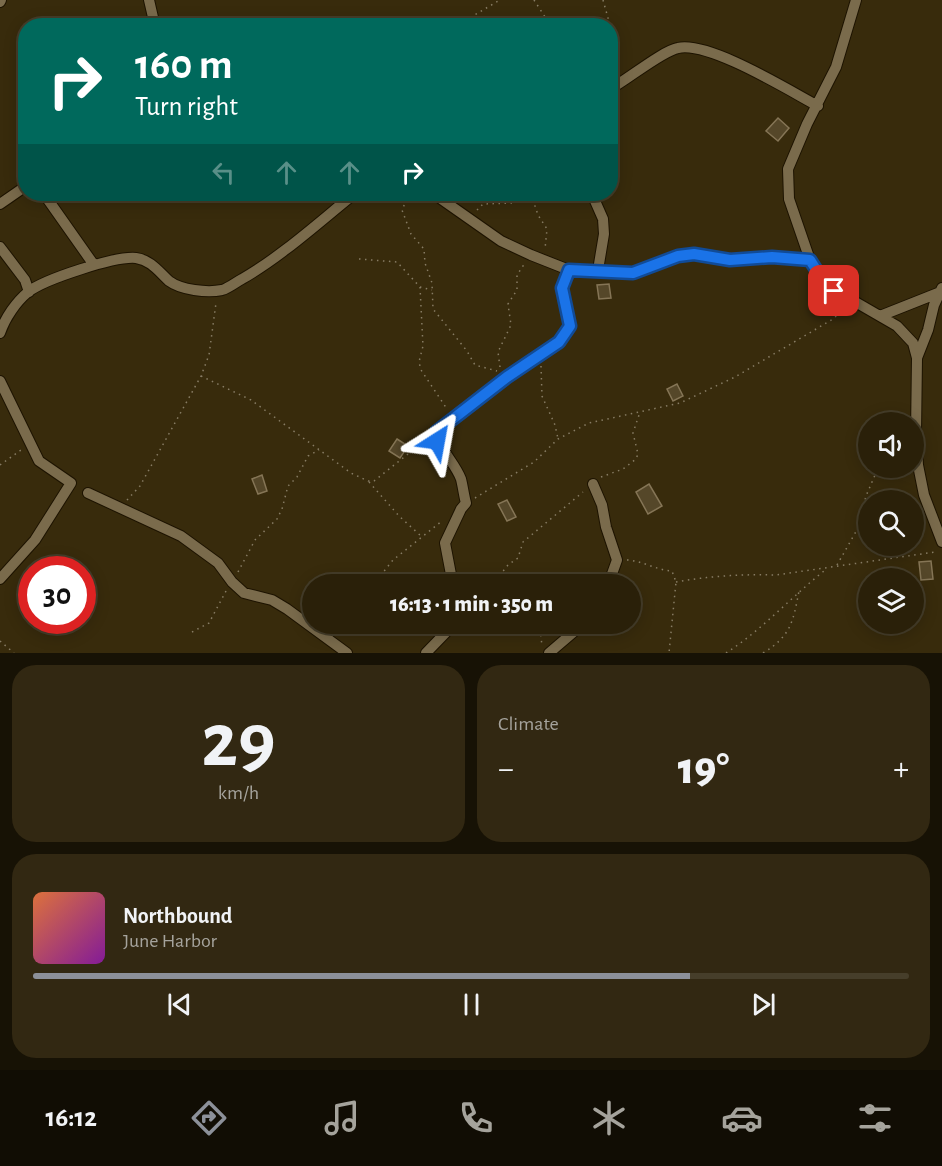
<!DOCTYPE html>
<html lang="en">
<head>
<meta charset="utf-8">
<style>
  :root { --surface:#2a2009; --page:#322812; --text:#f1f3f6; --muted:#a5a39c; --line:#463e2a; --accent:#8c9099 }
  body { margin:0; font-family:"Alegreya Sans",sans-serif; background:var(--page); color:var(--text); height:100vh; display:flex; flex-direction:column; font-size:22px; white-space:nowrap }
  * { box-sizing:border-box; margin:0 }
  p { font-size:20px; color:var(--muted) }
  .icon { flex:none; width:33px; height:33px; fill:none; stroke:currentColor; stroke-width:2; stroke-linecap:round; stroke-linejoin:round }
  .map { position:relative; height:653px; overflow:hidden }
  .details { display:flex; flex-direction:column; gap:12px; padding:12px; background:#171205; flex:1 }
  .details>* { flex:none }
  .guide { position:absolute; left:18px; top:18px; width:600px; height:183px; border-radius:24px; box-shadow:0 3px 15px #0003,0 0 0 2px var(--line); background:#00695c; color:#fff; overflow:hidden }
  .controls { position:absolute; left:858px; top:412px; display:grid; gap:12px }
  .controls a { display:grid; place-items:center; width:66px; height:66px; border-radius:50%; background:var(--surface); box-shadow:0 3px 15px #0003,0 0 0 2px var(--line); font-size:30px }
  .speed { position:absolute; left:18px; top:556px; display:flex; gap:12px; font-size:30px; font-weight:700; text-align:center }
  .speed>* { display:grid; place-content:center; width:78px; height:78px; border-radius:50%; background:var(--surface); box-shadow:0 3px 15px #0003,0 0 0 2px var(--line); line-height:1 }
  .speed .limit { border:9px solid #d22; background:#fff; color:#111 }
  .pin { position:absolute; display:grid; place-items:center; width:51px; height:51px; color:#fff; margin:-26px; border-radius:12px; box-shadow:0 3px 9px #0006 }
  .me { position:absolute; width:66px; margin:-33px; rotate:34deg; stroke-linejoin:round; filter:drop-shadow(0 0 4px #0008) }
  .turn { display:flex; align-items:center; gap:21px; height:126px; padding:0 18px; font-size:27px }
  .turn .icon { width:78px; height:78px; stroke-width:2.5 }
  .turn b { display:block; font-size:42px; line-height:51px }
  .lanes { display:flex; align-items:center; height:57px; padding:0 18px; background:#0003; justify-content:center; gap:30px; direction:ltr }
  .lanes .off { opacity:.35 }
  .big { font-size:45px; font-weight:800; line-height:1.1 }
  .details .card { flex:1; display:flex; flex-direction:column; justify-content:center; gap:9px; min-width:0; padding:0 21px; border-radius:24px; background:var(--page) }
  .details .dial { align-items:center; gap:0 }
  .dial b { font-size:78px; line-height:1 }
  .song { display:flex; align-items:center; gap:18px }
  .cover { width:72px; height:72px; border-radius:9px; background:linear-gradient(135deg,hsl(20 70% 55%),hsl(290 70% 35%)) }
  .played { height:6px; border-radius:3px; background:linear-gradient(90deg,var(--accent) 75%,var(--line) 75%) }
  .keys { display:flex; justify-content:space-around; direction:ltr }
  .heat { display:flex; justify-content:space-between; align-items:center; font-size:33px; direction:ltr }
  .details .tiles { flex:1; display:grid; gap:12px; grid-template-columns:1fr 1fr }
  .card:last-child { grid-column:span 2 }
  .trip { position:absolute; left:302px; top:574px; width:339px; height:60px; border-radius:30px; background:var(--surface); box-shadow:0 3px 15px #0003,0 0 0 2px var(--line); font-weight:800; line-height:60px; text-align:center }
  .tabs { display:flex; height:96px; justify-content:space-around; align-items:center; background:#110d04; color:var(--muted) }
  .tabs .icon { width:42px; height:42px }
  .tabs .on { color:var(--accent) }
  .tabs b { font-size:27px; color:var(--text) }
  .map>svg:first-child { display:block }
  .building { fill:#554729; stroke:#857556; stroke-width:1.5 }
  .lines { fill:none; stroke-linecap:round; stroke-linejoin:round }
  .street-casing { stroke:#1d1300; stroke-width:12 }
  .path { stroke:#877c64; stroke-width:1.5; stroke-dasharray:1.5 4.5; stroke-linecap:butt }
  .street { stroke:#7a6b4c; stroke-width:10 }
  .route-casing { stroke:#114b97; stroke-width:15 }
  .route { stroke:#1a73e8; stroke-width:10 }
</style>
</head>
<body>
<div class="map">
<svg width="942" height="653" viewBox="0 0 942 653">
  <rect width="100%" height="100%" fill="#382b0c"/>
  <path class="building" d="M778,118L789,128L778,141L766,131Z
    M609,284L611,298L599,299L597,285Z
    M677,384L683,396L673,401L667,389Z
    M397,439L408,446L400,458L389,451Z
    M262,475L267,491L258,494L252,479Z
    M649,484L662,506L648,514L636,492Z
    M507,500L516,517L507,521L498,504Z
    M931,561L933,579L921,580L919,562Z"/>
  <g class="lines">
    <defs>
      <path id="street" d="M149,0L155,26
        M856,0L836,67L807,124L788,169L789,199L810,260L826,285L897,326L913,343L917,358L916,433L918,465L924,495L942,542
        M0,2L1,0
        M610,89C627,80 662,51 678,48C709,41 788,90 818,106
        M44,194L94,265
        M434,194L501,241L531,255L569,270L633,273L678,256L694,254L730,260L772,257L810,260
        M592,194L603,219L604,234L598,270
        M0,204L26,186
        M0,247L25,280L29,292
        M880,316L938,293
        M0,333C5,318 16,302 28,292C45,279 115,256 136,258C151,260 159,272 169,281C181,290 207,293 222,290C229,288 236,282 242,279C282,256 318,223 354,194
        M917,358L928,330L934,305L942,288
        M0,381L39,461L71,483L35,540L0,579
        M593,484L602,505L606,527L617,560L608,585
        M88,493L181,536L218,563L232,582L244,593L272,600L287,609L347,653
        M453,585L445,543L461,509L466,503C464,496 463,487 461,479C455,463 439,449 436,432L507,377L559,342L570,326L562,288L569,270
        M426,653L454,624
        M549,653L583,624"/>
    </defs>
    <use href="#street" class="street-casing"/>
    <path class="path" d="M534,0L551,26
      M603,0L610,25
      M462,26L471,17L500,0
      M610,26L614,40L610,52
      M409,194L402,210L411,234L424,249L425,263L432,283L433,309L467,351L475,365L497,371
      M531,194L538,215L547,229L545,249
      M477,210L483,204L512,203L532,199
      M359,259L397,262L420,287L432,290
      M420,287L423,346L419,362L421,370L447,409
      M541,366L542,396L555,425L558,439
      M500,367L498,352L511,325L508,304L517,290V275L525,263
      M201,376L251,400L351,473L368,481H374L427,439
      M0,465L21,450
      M601,477L623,469L636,459L638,454L633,433L639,415
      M369,482L399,516L421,536
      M475,498L534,462L558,439L589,423L680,403L735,377L833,319L845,308
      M127,500L140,486L201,376L209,355L216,303
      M627,560C643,561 656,570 672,571L676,582L669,653
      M837,565L858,528L866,496L878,468
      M238,572L255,540L277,519L282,509L288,486L297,477L308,456L319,450
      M676,582C709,576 743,574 776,575L935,552
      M373,585L393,560L442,521
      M492,585L508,565L518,558L523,542L583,492
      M537,624L540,628L542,646
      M332,630L337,624
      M192,632L209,623L226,591
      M0,641L14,653
      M726,653C762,630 790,598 824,571
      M763,653C791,636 793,622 799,591"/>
    <use href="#street" class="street"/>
  </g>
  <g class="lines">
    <defs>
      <path id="route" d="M437,441L436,432L507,377L559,342L570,326L562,288L569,270L633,273L678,256L694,254L730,260L772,257L810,260L826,285L834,291"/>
    </defs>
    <use href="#route" class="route-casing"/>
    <use href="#route" class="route"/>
  </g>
</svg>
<div class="controls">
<a><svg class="icon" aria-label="sound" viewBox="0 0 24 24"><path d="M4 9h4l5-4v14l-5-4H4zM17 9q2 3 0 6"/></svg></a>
<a><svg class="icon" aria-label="search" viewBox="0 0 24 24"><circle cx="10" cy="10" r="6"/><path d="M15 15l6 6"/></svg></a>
<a><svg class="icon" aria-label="layers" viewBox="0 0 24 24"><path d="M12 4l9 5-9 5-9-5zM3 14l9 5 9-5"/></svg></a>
</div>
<div class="speed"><div class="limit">30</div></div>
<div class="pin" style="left:834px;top:291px;background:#d93025"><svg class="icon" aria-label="arrive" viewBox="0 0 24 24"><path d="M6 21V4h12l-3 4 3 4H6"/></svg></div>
<svg class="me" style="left:437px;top:441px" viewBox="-20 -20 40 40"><path d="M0-17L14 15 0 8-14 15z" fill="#1a73e8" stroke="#fff" stroke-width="4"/></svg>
<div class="trip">16:13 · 1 min · 350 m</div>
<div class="guide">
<div class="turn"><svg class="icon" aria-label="right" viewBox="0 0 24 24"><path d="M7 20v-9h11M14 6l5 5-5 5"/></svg><div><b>160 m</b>Turn right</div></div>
<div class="lanes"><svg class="icon off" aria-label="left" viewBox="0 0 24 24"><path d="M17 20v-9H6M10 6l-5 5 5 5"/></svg><svg class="icon off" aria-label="ahead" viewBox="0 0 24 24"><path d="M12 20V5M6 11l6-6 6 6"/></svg><svg class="icon off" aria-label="ahead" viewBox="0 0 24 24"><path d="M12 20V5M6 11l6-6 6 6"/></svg><svg class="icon" aria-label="right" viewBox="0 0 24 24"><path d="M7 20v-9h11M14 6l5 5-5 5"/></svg></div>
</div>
</div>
<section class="details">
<div class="tiles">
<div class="card dial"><b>29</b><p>km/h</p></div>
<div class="card"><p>Climate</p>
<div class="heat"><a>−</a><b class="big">19°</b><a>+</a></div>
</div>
<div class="card">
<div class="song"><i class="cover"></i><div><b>Northbound</b><p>June Harbor</p></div></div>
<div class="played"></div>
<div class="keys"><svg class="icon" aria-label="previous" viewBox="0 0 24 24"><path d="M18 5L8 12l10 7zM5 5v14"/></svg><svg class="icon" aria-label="pause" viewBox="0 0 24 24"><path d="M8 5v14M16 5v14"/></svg><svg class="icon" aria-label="next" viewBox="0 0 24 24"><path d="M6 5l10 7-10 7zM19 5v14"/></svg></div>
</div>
</div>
</section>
<nav class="tabs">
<b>16:12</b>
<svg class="icon on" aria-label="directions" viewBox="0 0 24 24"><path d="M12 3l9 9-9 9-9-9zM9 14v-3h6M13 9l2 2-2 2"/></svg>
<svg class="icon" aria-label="music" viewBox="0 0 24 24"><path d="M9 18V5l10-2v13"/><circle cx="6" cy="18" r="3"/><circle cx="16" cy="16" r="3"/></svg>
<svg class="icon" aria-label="phone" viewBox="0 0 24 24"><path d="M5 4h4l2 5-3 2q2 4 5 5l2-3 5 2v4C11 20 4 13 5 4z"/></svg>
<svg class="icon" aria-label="climate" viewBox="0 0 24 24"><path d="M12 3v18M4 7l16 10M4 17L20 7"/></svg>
<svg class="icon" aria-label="car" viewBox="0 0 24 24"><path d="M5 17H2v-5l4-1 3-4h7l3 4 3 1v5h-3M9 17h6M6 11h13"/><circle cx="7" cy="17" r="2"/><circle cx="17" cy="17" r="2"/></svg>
<svg class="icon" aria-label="filters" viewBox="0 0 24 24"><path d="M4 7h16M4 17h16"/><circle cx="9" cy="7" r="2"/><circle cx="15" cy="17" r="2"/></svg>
</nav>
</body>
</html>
